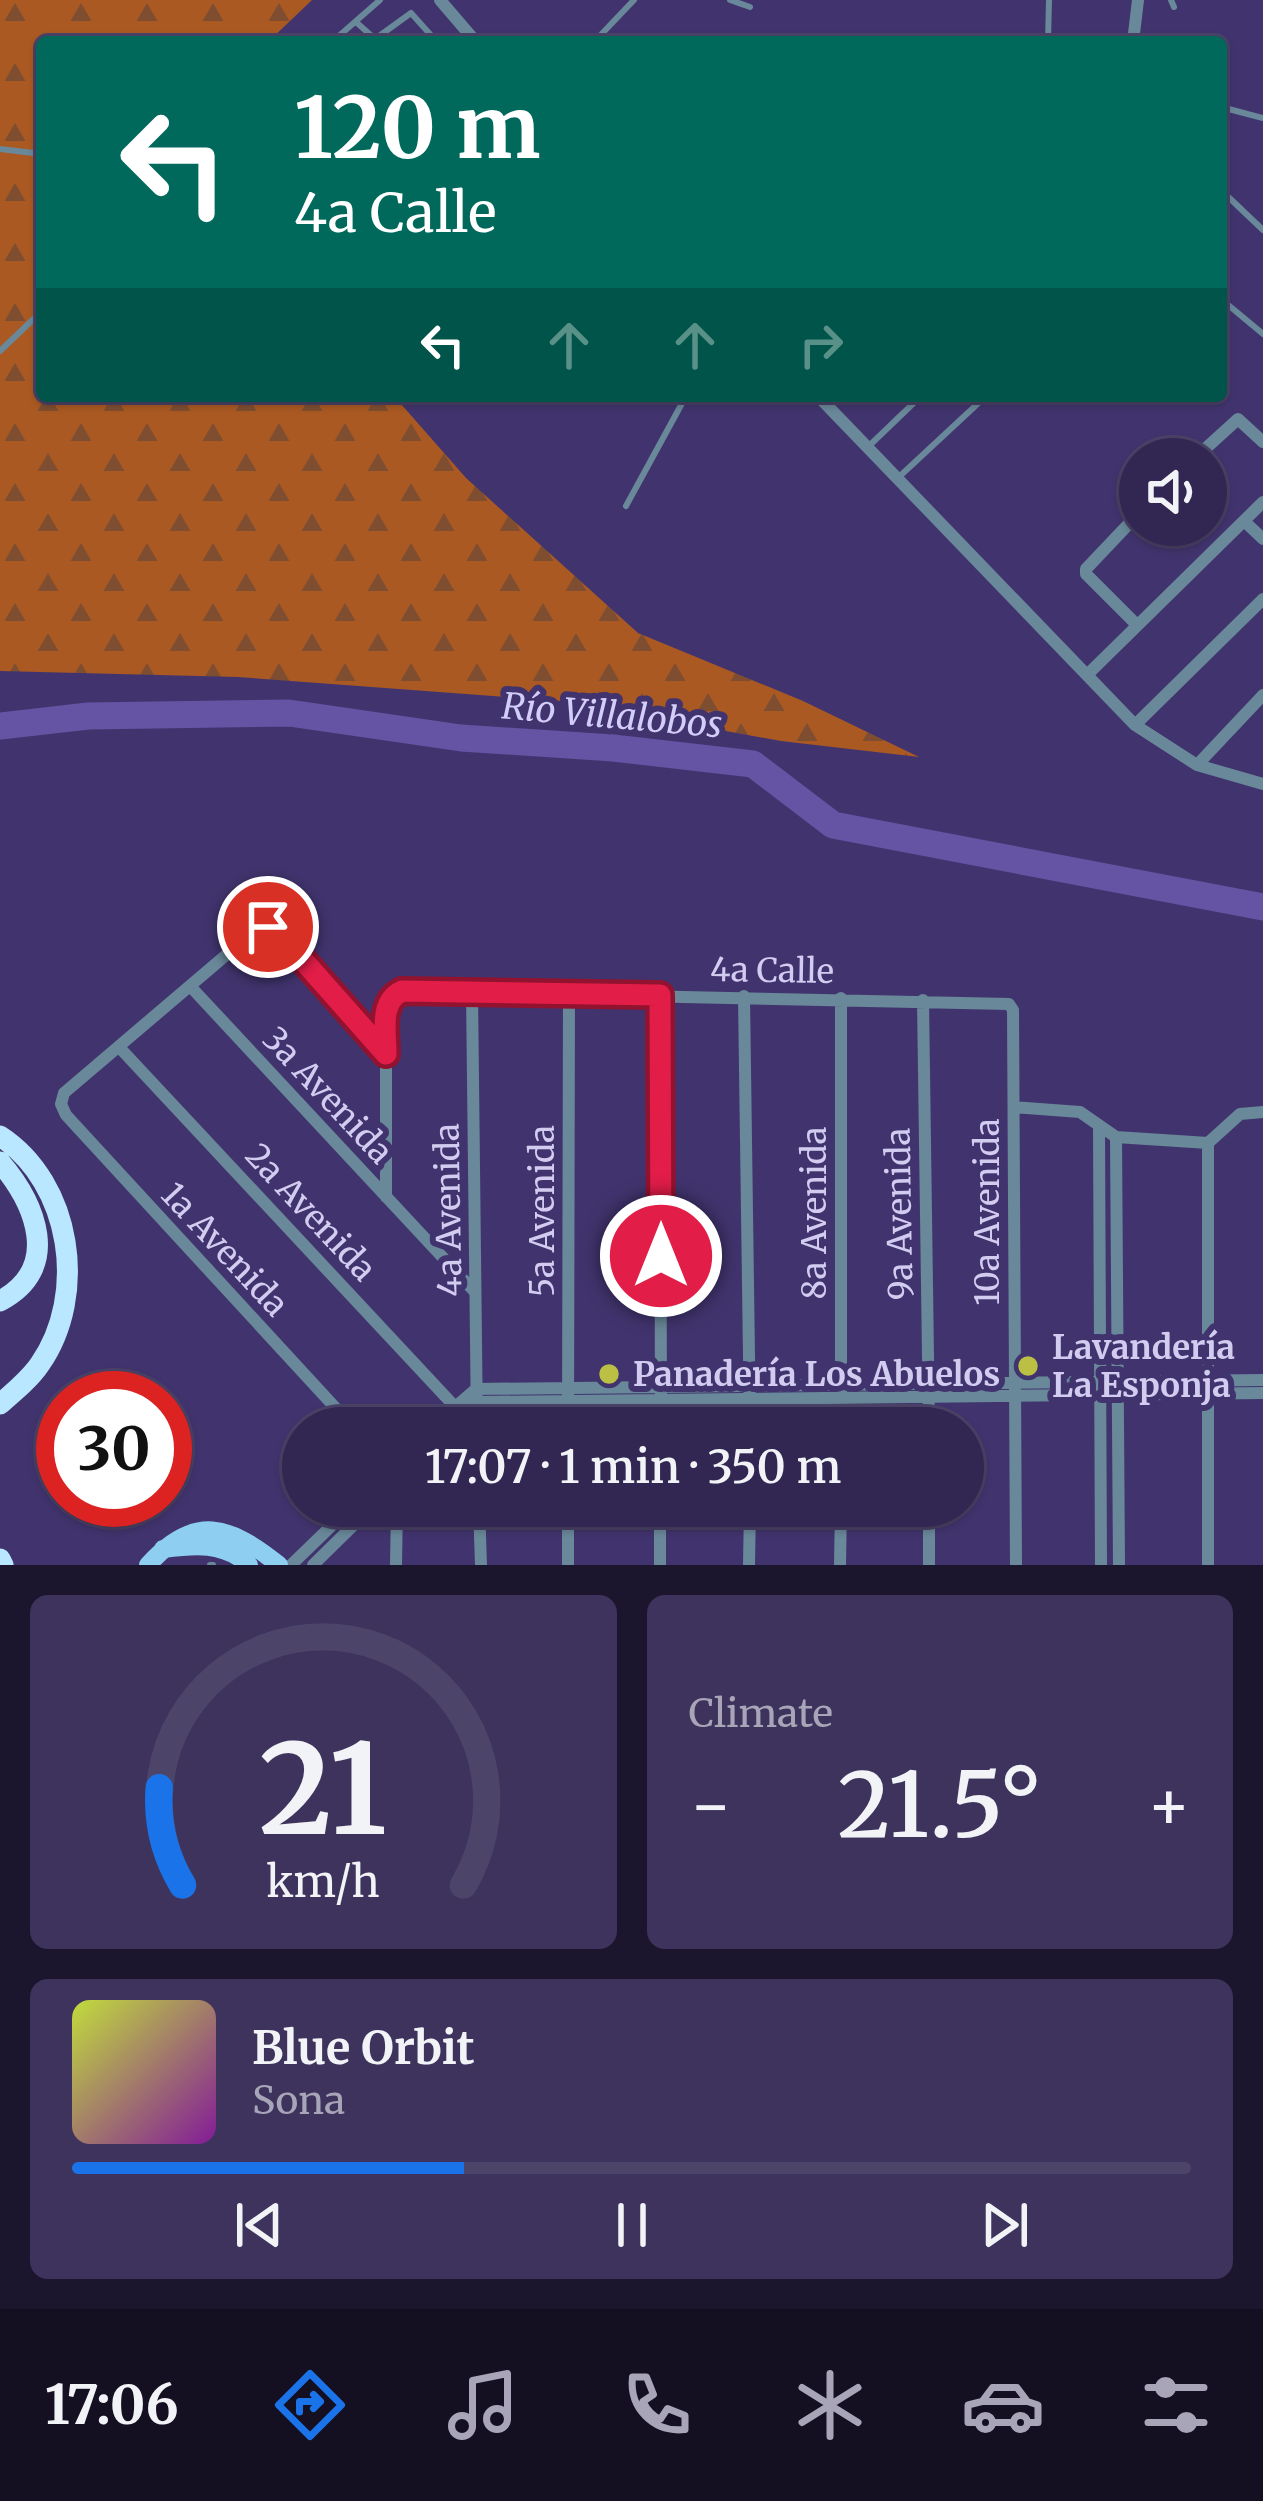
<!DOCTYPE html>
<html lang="en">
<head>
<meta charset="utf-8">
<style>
  :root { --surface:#312752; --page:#3d335c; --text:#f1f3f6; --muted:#a8a5b8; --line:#4c4469; --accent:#1a73e8 }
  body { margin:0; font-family:Merriweather,serif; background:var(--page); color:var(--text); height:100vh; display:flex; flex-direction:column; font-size:45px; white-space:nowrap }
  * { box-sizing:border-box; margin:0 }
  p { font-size:39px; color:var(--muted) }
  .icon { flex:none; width:66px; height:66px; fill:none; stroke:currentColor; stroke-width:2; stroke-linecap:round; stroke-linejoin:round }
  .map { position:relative; height:1565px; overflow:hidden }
  .side { display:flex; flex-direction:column; gap:30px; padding:30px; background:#1b152d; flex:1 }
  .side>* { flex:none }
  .top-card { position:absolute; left:36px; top:36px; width:1191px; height:366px; border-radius:12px; box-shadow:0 3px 9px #0004,0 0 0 3px var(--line); background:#00695c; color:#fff; overflow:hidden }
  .controls { position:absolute; left:1119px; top:438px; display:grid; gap:24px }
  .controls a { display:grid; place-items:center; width:108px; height:108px; border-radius:50%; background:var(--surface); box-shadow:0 3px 9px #0004,0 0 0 3px var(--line); font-size:60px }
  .speed { position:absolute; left:36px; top:1371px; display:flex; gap:24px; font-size:60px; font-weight:700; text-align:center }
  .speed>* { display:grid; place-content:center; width:156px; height:156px; border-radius:50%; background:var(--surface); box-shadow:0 3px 9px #0004,0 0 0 3px var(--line); line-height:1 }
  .speed .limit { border:18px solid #d22; background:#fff; color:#111 }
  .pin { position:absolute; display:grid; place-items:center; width:102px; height:102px; color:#fff; margin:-51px; border:6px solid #fff; border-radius:50%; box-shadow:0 3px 12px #0007 }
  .me { position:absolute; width:132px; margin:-66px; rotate:0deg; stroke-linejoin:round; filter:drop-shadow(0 0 9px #0008) }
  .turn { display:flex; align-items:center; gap:42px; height:252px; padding:0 60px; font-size:54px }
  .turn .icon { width:156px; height:156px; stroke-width:2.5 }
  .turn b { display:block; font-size:84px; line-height:102px }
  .lanes { display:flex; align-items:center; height:114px; padding:0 60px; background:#0003; justify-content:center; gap:60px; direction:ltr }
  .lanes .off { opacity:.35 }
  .big { font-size:90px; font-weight:600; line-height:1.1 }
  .side .widget { flex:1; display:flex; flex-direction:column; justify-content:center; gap:18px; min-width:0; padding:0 42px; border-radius:18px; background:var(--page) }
  .side .dial { align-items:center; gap:0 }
  .dial svg { height:312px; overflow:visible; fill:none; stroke:var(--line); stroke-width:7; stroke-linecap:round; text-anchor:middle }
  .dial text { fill:var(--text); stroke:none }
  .song { display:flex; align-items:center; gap:36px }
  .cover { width:144px; height:144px; border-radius:18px; background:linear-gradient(135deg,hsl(70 70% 55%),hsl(290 70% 35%)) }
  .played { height:12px; border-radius:6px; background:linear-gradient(90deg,var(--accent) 35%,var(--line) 35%) }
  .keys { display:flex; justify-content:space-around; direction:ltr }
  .heat { display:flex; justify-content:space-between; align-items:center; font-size:66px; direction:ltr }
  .side .tiles { flex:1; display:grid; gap:30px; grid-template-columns:1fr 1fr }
  .widget:last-child { grid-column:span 2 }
  .trip { position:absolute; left:282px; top:1407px; width:702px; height:120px; border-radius:60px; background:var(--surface); box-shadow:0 3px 9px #0004,0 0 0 3px var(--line); font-weight:600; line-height:120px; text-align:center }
  .tabs { display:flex; height:192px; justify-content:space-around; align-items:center; background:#141021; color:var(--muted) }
  .tabs .icon { width:84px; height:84px }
  .tabs .active { color:var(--accent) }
  .tabs b { font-size:54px; color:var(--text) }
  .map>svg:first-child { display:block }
  .forest { fill:url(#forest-firs) }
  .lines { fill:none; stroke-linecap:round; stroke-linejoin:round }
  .river { stroke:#6553a4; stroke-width:27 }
  .lane { stroke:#698899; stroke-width:6 }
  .street { stroke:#698899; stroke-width:12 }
  .primary { stroke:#8ecff1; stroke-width:18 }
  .highway { stroke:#b9e7ff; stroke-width:21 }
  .route-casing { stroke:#92132f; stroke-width:30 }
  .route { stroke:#e11d48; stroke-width:21 }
  .poi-dot { fill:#bbc044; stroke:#41346e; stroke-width:4.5 }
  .labels { text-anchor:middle; stroke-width:12; stroke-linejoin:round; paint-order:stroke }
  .street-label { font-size:33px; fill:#d2cdf0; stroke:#41346e }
  .poi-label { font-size:33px; font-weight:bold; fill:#d2cdf0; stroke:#41346e; text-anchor:start }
  .water-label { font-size:36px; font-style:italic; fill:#d3cdfa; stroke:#41346e }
</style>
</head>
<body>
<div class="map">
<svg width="1263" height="1565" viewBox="0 0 1263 1565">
  <defs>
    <pattern id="forest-firs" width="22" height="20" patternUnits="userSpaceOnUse" patternTransform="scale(3)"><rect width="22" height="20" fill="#aa5922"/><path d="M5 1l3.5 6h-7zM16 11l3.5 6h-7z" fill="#7f4e31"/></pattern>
  </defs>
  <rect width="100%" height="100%" fill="#41346e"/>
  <path class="forest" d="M0,0H312L268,42H42V396H394L466,478L638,633L803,701L919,757L781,741L562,701L238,677L0,671Z"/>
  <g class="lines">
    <path class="river" d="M0,726L88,716L289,713L461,738L613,748L753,764L833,825L1263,907"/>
    <path class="lane" d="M730,0L750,7
      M1171,0L1174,7
      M356,22L375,39
      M375,39L411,13L437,42
      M332,42L380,0
      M594,42L634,0
      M1048,42L1049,0
      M1221,107L1263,118
      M0,149L42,154
      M1221,190L1263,230
      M1221,299L1263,334
      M0,351L42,311
      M870,445L921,396
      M900,476L986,396
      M626,506L686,396
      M210,1565H213"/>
    <path class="street" d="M440,0L476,42
      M1133,42L1138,0
      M818,396L1135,725L1197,765L1263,784
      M1194,459L1238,419L1263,442
      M1244,521L1263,539
      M1137,625L1086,574V569L1140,512
      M1087,675L1263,502
      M1135,725L1263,599
      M1197,765L1263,695
      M190,986L475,1292
      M472,992L477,1428
      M660,995L661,1428
      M744,996L750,1428
      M923,1000L929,1428
      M119,1047L458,1410
      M1014,1107L1080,1112L1116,1137L1208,1143L1240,1114L1263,1112
      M1099,1128L1101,1565
      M1116,1137L1119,1565
      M386,1197V1006L392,996L402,991L1009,1004L1013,1010L1016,1565
      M354,1428L66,1115L61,1104L64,1093L259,927L278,932L385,1053
      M431,1428L476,1389L1263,1380
      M450,1428L476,1402L1263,1393
      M568,1428L569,994
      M841,1428V998
      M479,1506L481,1565
      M568,1506V1565
      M291,1565L352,1506
      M313,1565L373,1506
      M396,1565L397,1506
      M660,1565V1506
      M749,1565L750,1506
      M840,1565L841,1506
      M929,1565V1506
      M1208,1565V1143"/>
    <path class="primary" d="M163,1549C195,1545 223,1542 249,1565
      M148,1565C195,1513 229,1525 279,1565"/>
    <path class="highway" d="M0,1136C72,1183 88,1295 40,1364C30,1379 14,1392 0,1404
      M0,1162C35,1203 63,1268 0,1301
      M0,1559L3,1565"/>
  </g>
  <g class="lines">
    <defs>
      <path id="route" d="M268,927L278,932L386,1054C386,1031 379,1002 402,991L660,995L661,1256"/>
    </defs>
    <use href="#route" class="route-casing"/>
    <use href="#route" class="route"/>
  </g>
  <g class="poi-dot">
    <circle cx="1028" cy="1366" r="12"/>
    <circle cx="609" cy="1374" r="12"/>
  </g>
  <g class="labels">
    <g class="street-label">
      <text transform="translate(772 970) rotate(1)" y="12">4a Calle</text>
      <text transform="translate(328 1095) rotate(47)" y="12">3a Avenida</text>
      <text transform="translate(448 1210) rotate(-91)" y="12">4a Avenida</text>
      <text transform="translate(542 1211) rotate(-90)" y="12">5a Avenida</text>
      <text transform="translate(311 1212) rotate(47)" y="12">2a Avenida</text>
      <text transform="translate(987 1212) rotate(-90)" y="12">10a Avenida</text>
      <text transform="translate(814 1213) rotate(-90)" y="12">8a Avenida</text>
      <text transform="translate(899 1214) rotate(-91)" y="12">9a Avenida</text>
      <text transform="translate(225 1249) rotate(47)" y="12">1a Avenida</text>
    </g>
    <g class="poi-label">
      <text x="1052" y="1359">Lavandería<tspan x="1052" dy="38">La Esponja</tspan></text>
      <text x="633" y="1386">Panadería Los Abuelos</text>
    </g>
    <g class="water-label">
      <text transform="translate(612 715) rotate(5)" y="13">Río Villalobos</text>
    </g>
  </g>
</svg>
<div class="controls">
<a><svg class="icon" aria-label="sound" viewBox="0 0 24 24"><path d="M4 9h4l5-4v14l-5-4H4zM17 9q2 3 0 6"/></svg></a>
</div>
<div class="speed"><div class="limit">30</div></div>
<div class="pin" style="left:268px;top:927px;background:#d93025"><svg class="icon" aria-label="arrive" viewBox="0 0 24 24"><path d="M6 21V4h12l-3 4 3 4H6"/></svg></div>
<svg class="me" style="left:661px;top:1256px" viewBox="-20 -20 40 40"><circle r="17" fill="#e11d48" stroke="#fff" stroke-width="3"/><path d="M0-11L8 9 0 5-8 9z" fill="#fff"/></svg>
<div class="trip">17:07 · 1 min · 350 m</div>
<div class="top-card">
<div class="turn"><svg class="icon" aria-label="left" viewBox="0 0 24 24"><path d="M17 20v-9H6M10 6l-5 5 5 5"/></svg><div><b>120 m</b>4a Calle</div></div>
<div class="lanes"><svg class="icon" aria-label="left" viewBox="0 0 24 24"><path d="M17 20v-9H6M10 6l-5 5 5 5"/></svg><svg class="icon off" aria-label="ahead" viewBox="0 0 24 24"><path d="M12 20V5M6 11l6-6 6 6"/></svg><svg class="icon off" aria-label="ahead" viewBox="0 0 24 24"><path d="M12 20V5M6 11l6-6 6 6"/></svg><svg class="icon off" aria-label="right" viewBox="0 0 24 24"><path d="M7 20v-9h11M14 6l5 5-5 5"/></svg></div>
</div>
</div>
<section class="side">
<div class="tiles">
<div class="widget dial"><svg viewBox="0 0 100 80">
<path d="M14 69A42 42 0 1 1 86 69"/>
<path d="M14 69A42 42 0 0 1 8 44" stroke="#1a73e8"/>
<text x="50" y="56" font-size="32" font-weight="700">21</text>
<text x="50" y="72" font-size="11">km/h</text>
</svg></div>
<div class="widget"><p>Climate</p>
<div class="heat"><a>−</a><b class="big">21.5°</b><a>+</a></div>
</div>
<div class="widget">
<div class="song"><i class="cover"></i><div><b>Blue Orbit</b><p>Sona</p></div></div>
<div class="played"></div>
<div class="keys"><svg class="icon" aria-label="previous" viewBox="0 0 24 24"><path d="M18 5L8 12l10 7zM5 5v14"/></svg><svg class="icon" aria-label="pause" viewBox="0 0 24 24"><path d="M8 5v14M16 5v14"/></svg><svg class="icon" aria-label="next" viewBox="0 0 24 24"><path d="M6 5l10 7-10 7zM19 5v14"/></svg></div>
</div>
</div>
</section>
<nav class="tabs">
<b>17:06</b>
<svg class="icon active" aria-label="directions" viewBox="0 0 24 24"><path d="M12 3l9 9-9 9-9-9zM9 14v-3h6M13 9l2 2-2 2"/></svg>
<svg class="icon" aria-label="music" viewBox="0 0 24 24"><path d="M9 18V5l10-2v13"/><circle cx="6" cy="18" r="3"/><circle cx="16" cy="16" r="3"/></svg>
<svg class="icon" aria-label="phone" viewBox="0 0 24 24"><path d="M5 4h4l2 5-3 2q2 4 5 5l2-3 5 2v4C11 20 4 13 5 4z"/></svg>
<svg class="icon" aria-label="climate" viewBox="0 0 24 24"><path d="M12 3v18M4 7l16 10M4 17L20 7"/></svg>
<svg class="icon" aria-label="car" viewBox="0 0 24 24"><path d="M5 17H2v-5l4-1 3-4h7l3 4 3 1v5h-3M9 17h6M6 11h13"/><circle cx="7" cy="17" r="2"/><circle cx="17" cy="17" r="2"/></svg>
<svg class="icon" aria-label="filters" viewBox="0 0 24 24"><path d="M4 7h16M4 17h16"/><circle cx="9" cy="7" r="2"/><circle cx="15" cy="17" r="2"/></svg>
</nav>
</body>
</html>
